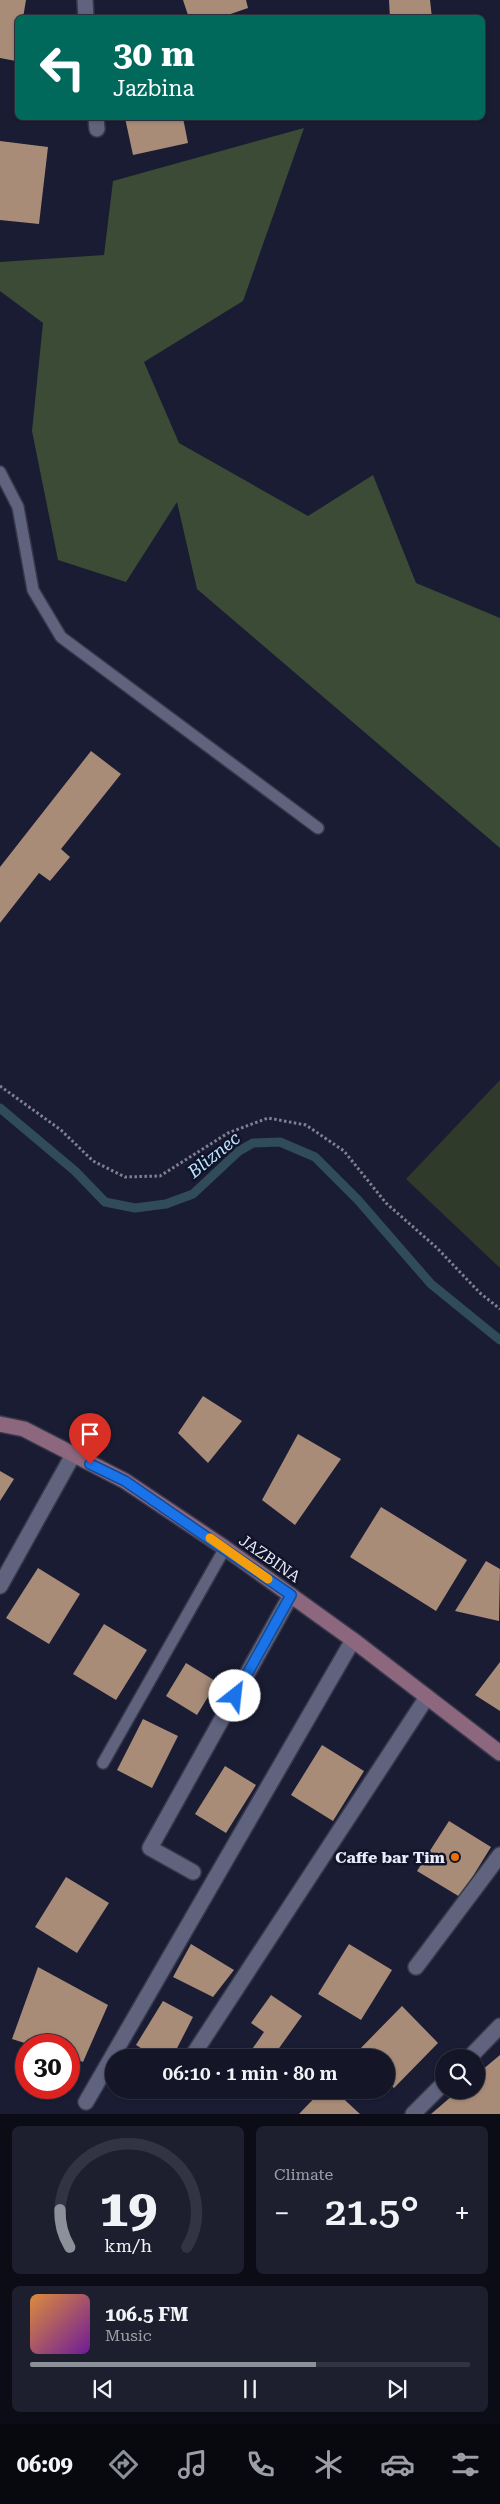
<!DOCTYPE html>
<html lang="en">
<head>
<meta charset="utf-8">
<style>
  :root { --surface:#141526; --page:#1d1e2e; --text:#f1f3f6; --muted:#9d9fa7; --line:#333443; --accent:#8c9099 }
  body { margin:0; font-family:"Roboto Serif",serif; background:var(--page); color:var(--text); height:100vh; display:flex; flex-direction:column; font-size:19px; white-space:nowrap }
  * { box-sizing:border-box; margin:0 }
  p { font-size:16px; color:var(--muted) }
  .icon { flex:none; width:28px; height:28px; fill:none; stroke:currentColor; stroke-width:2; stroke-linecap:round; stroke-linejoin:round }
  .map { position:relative; height:2114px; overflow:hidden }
  .sheet { display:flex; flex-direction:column; gap:12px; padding:12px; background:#0b0c15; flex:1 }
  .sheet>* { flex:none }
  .hud { position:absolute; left:15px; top:15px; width:470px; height:105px; border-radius:8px; box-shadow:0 1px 4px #0004,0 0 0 1px var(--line); background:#00695c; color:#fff; overflow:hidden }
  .tools { position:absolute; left:435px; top:2049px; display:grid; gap:10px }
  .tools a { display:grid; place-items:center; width:50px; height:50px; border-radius:50%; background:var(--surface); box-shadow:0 1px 4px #0004,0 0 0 1px var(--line); font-size:25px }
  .speed { position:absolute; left:15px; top:2034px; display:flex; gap:10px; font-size:25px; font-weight:700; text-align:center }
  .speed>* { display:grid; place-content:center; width:65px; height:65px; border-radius:50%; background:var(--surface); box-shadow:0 1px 4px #0004,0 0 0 1px var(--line); line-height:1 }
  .speed .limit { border:8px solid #d22; background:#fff; color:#111 }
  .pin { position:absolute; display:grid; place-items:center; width:42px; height:42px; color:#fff; margin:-51px -21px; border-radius:50% 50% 50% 0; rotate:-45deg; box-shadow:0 0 5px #0007 }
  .pin .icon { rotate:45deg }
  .me { position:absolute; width:55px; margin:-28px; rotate:29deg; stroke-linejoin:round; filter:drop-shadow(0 0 4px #0008) }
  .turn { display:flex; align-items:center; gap:18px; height:105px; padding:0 15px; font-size:22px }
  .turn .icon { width:65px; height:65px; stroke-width:2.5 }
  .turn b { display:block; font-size:35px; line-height:42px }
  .big { font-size:38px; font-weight:600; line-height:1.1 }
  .sheet .tile { flex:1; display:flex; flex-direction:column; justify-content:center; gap:8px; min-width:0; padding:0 18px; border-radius:8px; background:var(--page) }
  .sheet .dial { align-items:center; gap:0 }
  .dial svg { height:130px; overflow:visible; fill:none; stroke:var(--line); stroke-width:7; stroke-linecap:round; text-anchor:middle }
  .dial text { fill:var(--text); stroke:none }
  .song { display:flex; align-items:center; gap:15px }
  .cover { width:60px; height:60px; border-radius:8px; background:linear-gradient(135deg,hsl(30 70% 55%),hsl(280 70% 35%)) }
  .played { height:5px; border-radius:2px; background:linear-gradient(90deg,var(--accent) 65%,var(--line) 65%) }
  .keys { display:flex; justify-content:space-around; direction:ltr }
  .heat { display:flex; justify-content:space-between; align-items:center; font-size:28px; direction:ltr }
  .sheet .tiles { flex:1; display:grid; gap:12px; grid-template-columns:1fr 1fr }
  .tile:last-child { grid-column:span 2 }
  .trip { position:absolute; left:105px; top:2049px; width:290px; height:50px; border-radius:25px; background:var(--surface); box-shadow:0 1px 4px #0004,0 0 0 1px var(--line); font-weight:600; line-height:50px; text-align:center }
  .tab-bar { display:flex; height:80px; justify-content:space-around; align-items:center; background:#08080f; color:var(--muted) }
  .tab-bar .icon { width:35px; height:35px }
  .tab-bar .active { color:var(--accent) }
  .tab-bar b { font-size:22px; color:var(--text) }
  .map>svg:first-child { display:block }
  .green { fill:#2f3a2b }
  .forest { fill:#3b4b35 }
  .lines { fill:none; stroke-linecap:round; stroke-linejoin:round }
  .stream { stroke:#304b5a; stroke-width:9 }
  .building { fill:#a88c78 }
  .lane-casing { stroke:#38384b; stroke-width:14 }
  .street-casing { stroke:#38384b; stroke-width:18 }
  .secondary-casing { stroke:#38384b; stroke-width:18 }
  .path { stroke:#7e8094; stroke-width:3; stroke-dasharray:2.5 2.5; stroke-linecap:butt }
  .lane { stroke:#5f637e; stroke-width:11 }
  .street { stroke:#5f637e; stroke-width:15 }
  .secondary { stroke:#8c677e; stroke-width:15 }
  .route-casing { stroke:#114b97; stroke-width:12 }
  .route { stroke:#1a73e8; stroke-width:9 }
  .slow { stroke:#f59e0b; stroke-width:9 }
  .food-dot { fill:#e8710a; stroke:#111329; stroke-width:2 }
  .labels { text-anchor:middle; stroke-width:5; stroke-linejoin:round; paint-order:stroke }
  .street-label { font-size:16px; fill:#e8eafa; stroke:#111329 }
  .poi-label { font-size:16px; font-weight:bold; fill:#e8eafa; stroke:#111329; text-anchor:end }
  .water-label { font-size:18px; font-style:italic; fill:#b9e6fe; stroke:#111329 }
</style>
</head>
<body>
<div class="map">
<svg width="500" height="2114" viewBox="0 0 500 2114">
  <rect width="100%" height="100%" fill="#1a1c33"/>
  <path class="green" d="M500,1080V1268L406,1179Z"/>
  <path class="forest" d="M304,128L243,301L144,362L179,443L308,516L373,475L416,583L500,618V848L197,589L177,502L126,582L58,560L32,431L43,323L0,291V262L104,255L113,181Z"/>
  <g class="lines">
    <path class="stream" d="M0,1108L75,1171L105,1202L135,1208L166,1204L193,1194L239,1151L253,1143L280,1142L315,1157L358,1200L431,1284L500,1340"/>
  </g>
  <path class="building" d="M0,0H26L23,18H18L16,61L0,58Z
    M183,0H246L248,8L219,18H189Z
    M389,0H430L432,18H390Z
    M125,118H183L188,143L133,155Z
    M0,141L48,147L39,224L0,220Z
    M91,751L121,774L61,849L70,857L50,881L39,873L0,923V867Z
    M203,1396L242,1421L208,1463L178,1433Z
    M298,1434L341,1459L295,1525L262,1500Z
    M0,1471L14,1479L0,1501Z
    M381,1507L467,1560L436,1611L350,1557Z
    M486,1561L500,1569L499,1621L455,1611Z
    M38,1568L80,1594L49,1644L6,1618Z
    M104,1624L147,1650L116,1700L73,1674Z
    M500,1662V1711L475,1695Z
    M186,1663L217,1682L197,1715L166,1696Z
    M143,1719L178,1736L152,1788L117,1770Z
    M322,1745L364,1771L333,1821L291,1795Z
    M225,1766L256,1785L226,1833L195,1814Z
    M449,1821L491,1847L460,1897L417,1871Z
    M66,1877L109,1903L77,1953L35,1927Z
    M191,1944L234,1970L213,1997L173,1977Z
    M349,1944L392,1970L361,2020L318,1994Z
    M38,1967L108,2005L83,2062L69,2057V2045H31L12,2039Z
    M271,1995L302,2016L272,2058H246L264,2032L251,2023Z
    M163,2001L193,2017L172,2058H157L136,2045Z
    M402,2006L438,2043L394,2088L386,2081V2058H363L357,2052Z
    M500,2055V2114H431L459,2090H476V2075Z
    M322,2090H334L360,2114H299Z"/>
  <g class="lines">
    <defs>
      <path id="lane" d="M0,472L18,507L33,590L61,637L318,828
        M103,1763L225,1548"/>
      <path id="street" d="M85,0L86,18
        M96,118L97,129
        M0,1586L73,1455
        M193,1872L150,1848L291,1595
        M416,1967L500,1855
        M191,2058L427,1697
        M469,2058L500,2026
        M86,2102L353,1640
        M413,2114L444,2083"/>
      <path id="secondary" d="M0,1424L24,1429L125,1481L225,1548L353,1640L500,1753"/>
    </defs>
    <use href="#lane" class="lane-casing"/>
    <use href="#street" class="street-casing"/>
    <use href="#secondary" class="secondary-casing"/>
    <path class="path" d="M0,1086L61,1130L93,1161L125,1177L160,1176L228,1133L268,1118L306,1125L344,1151L386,1203L437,1248L480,1293L500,1309"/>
    <use href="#lane" class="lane"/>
    <use href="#street" class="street"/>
    <use href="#secondary" class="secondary"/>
  </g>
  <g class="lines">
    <defs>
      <path id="route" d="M90,1464L125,1481L291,1595L235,1696"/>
    </defs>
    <use href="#route" class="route-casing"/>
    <use href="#route" class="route"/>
    <path class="slow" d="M210,1538L268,1579"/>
  </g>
  <circle class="food-dot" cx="455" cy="1857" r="5"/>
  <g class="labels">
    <g class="street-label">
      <text transform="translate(270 1558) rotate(35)" y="6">JAZBINA</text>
    </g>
    <g class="poi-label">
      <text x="445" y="1863">Caffe bar Tim</text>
    </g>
    <g class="water-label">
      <text transform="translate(214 1155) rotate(-39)" y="6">Bliznec</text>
    </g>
  </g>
</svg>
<div class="tools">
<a><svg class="icon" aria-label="search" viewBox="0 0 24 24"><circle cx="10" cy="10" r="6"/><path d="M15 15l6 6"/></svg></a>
</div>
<div class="speed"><div class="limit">30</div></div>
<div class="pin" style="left:90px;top:1464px;background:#d93025"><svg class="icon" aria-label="arrive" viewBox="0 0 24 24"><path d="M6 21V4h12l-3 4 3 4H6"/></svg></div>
<svg class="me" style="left:235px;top:1696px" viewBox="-20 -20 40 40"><circle r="19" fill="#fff"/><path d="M0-13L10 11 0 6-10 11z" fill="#1a73e8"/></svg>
<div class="trip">06:10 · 1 min · 80 m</div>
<div class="hud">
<div class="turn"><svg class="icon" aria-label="left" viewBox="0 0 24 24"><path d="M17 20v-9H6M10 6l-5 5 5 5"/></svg><div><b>30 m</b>Jazbina</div></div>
</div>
</div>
<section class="sheet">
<div class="tiles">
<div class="tile dial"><svg viewBox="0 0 100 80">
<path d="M14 69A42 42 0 1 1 86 69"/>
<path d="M14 69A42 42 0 0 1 8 46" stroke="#8c9099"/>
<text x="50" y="56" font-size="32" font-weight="700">19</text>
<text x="50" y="72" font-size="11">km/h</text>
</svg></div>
<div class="tile"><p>Climate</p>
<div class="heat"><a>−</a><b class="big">21.5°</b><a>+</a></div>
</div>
<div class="tile">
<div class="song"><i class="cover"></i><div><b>106.5 FM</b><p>Music</p></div></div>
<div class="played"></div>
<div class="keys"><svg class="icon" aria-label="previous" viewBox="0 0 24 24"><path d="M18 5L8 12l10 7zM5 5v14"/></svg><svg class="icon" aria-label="pause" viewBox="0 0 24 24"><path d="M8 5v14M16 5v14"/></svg><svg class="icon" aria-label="next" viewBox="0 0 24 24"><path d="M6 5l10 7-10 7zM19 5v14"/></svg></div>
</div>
</div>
</section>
<nav class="tab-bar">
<b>06:09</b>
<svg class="icon active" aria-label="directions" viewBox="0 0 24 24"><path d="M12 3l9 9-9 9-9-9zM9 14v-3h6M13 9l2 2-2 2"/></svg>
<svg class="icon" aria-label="music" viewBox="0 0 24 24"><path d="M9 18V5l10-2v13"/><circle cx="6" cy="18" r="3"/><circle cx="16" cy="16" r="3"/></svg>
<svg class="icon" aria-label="phone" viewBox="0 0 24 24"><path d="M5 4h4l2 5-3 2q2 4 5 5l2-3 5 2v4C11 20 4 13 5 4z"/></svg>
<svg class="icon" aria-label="climate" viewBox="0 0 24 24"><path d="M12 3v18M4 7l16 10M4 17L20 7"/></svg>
<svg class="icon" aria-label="car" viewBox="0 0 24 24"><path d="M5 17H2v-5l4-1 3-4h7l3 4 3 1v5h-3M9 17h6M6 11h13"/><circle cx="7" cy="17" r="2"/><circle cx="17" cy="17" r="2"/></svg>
<svg class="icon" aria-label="filters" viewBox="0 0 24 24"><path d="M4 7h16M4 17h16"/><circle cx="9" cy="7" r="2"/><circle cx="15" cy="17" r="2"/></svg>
</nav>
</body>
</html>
